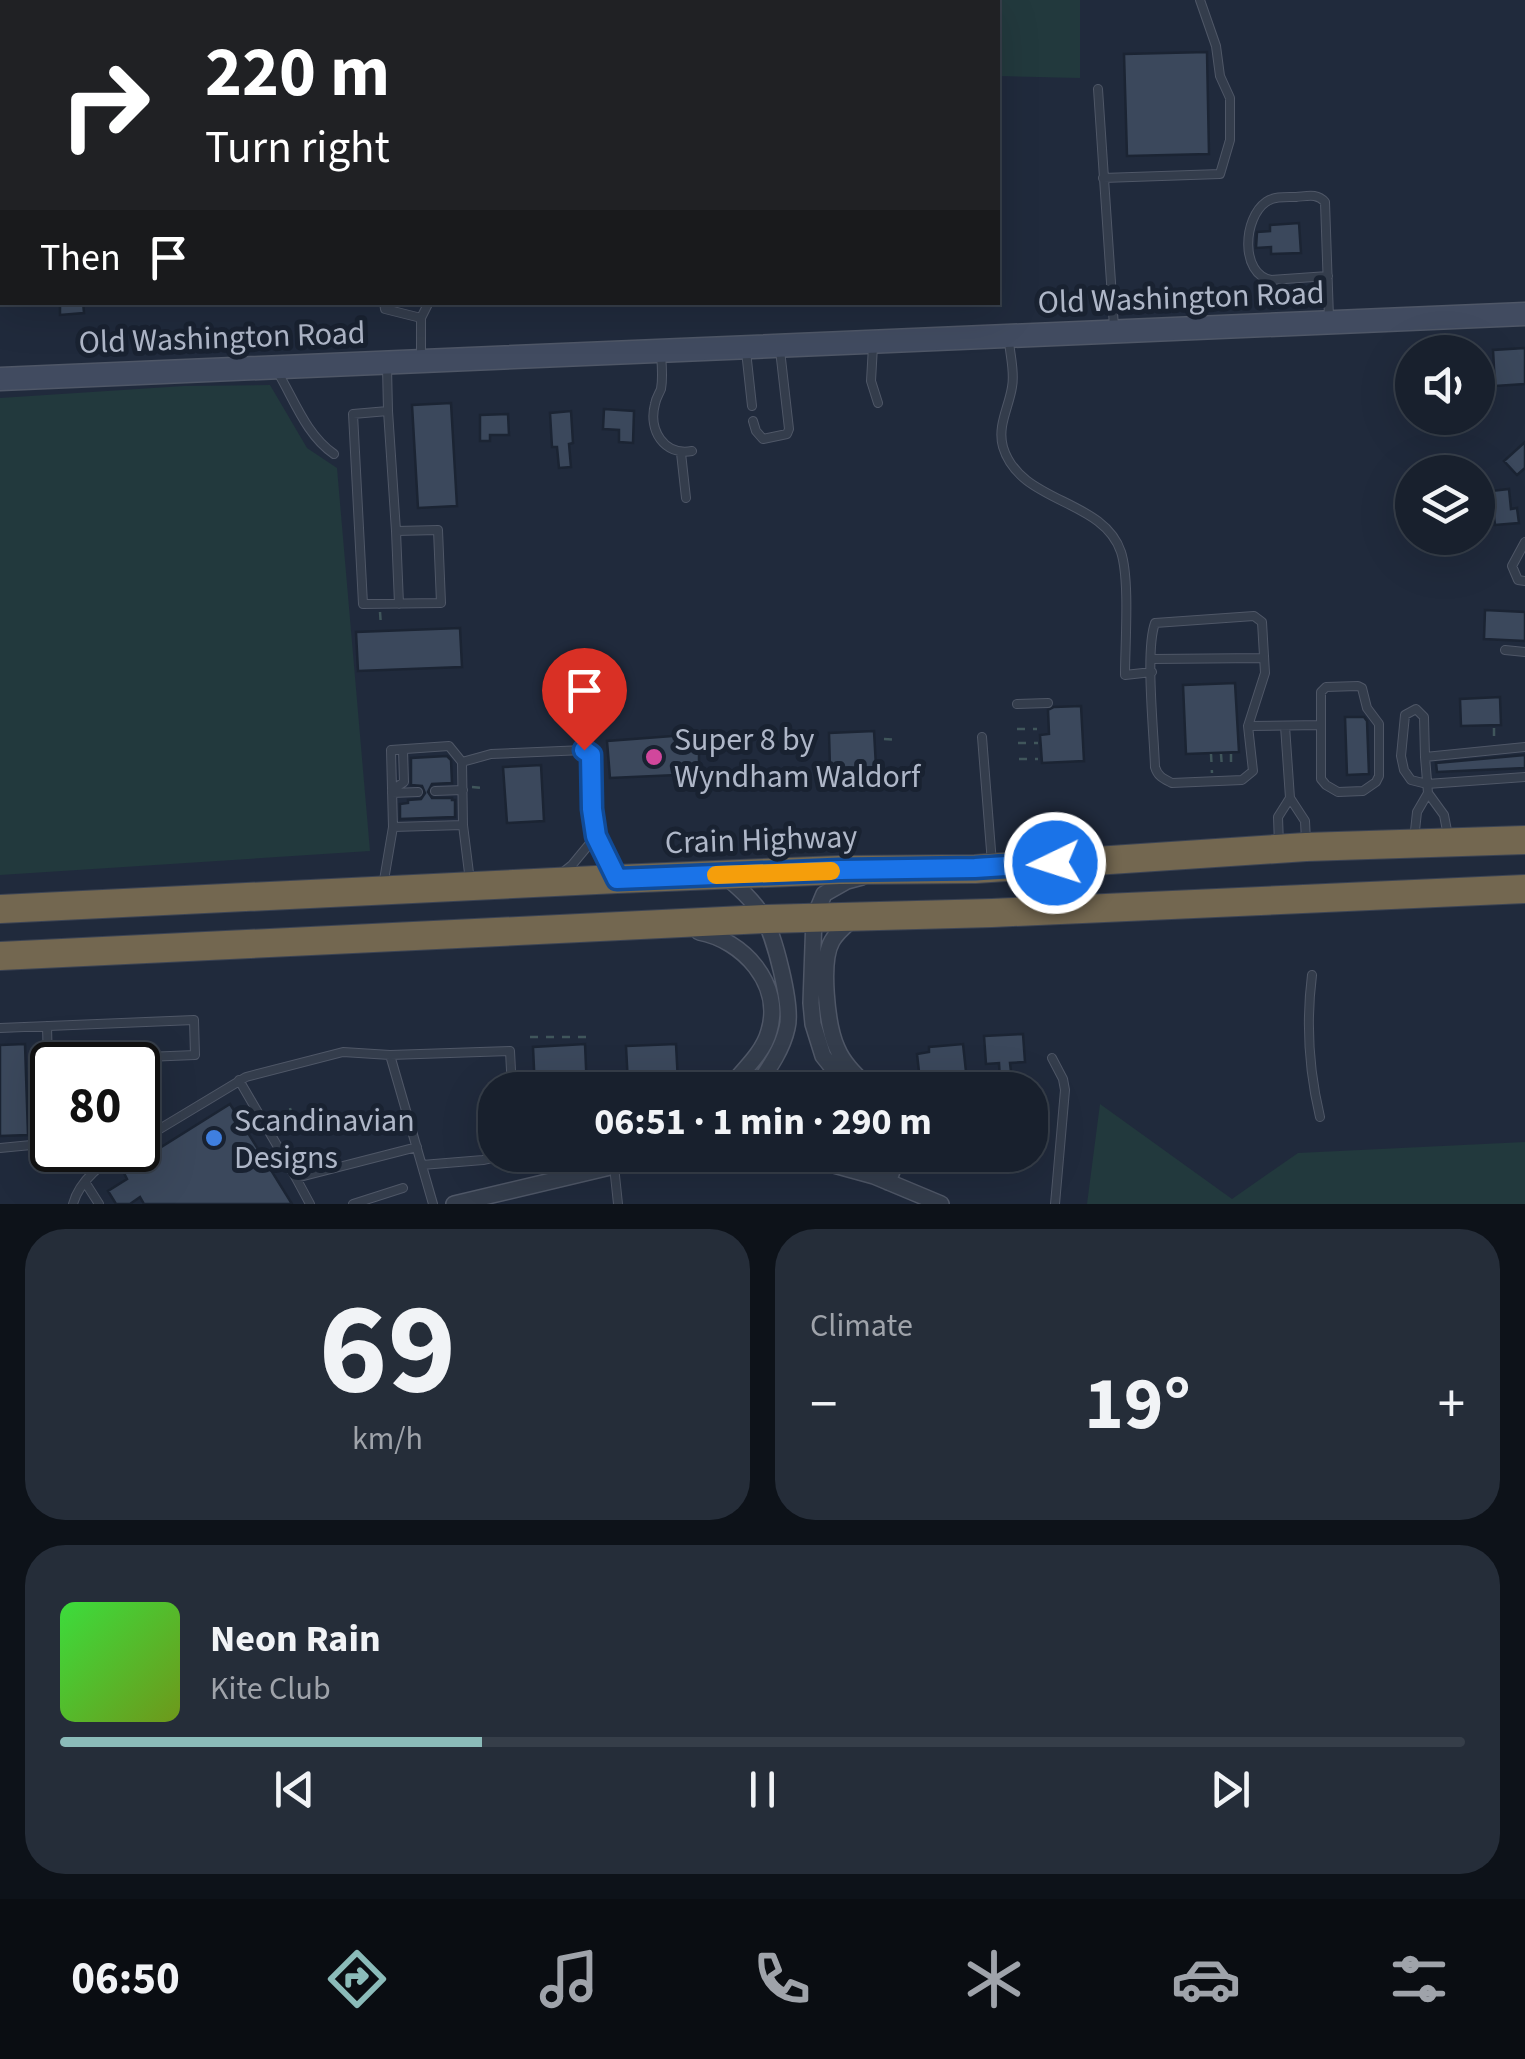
<!DOCTYPE html>
<html lang="en">
<head>
<meta charset="utf-8">
<style>
  :root { --surface:#18202d; --page:#252d39; --text:#f1f3f6; --muted:#9fa3aa; --line:#363e49; --accent:#8bbbb9 }
  body { margin:0; font-family:"Source Sans 3",sans-serif; background:var(--page); color:var(--text); height:100vh; display:flex; flex-direction:column; font-size:38px; white-space:nowrap }
  * { box-sizing:border-box; margin:0 }
  p { font-size:32px; color:var(--muted) }
  .icon { flex:none; width:55px; height:55px; fill:none; stroke:currentColor; stroke-width:2; stroke-linecap:round; stroke-linejoin:round }
  .map { position:relative; height:1204px; overflow:hidden }
  .panel { display:flex; flex-direction:column; gap:25px; padding:25px; background:#0d1219; flex:1 }
  .panel>* { flex:none }
  .top-card { position:absolute; left:0px; top:0px; width:1000px; height:305px; box-shadow:0 10px 40px #0002,0 0 0 2px var(--line); background:#202124; color:#fff; overflow:hidden }
  .fabs { position:absolute; left:1395px; top:335px; display:grid; gap:20px }
  .fabs a { display:grid; place-items:center; width:100px; height:100px; border-radius:50%; background:var(--surface); box-shadow:0 10px 40px #0002,0 0 0 2px var(--line); font-size:50px }
  .speed { position:absolute; left:30px; top:1042px; display:flex; gap:20px; font-size:50px; font-weight:700; text-align:center }
  .speed>* { display:grid; place-content:center; width:130px; height:130px; border-radius:50%; background:var(--surface); box-shadow:0 10px 40px #0002,0 0 0 2px var(--line); line-height:1 }
  .speed .limit { border:5px solid #111; border-radius:15px; background:#fff; color:#111 }
  .pin { position:absolute; display:grid; place-items:center; width:85px; height:85px; color:#fff; margin:-102px -42px; border-radius:50% 50% 50% 0; rotate:-45deg; box-shadow:0 0 10px #0007 }
  .pin .icon { rotate:45deg }
  .me { position:absolute; width:110px; margin:-55px; rotate:266deg; stroke-linejoin:round; filter:drop-shadow(0 0 8px #0008) }
  .turn { display:flex; align-items:center; gap:35px; height:210px; padding:0 40px; font-size:45px }
  .turn .icon { width:130px; height:130px; stroke-width:2.5 }
  .turn b { display:block; font-size:70px; line-height:85px }
  .then { display:flex; align-items:center; height:95px; padding:0 40px; background:#0003; gap:20px; font-size:38px }
  .big { font-size:75px; font-weight:700; line-height:1.1 }
  .panel .widget { flex:1; display:flex; flex-direction:column; justify-content:center; gap:15px; min-width:0; padding:0 35px; border-radius:40px; background:var(--page) }
  .panel .dial { align-items:center; gap:0 }
  .dial b { font-size:130px; line-height:1 }
  .song { display:flex; align-items:center; gap:30px }
  .cover { width:120px; height:120px; border-radius:15px; background:linear-gradient(135deg,hsl(120 70% 55%),hsl(80 70% 35%)) }
  .played { height:10px; border-radius:5px; background:linear-gradient(90deg,var(--accent) 30%,var(--line) 30%) }
  .keys { display:flex; justify-content:space-around; direction:ltr }
  .heat { display:flex; justify-content:space-between; align-items:center; font-size:55px; direction:ltr }
  .panel .tiles { flex:1; display:grid; gap:25px; grid-template-columns:1fr 1fr }
  .widget:last-child { grid-column:span 2 }
  .trip { position:absolute; left:478px; top:1072px; width:570px; height:100px; border-radius:40px; background:var(--surface); box-shadow:0 10px 40px #0002,0 0 0 2px var(--line); font-weight:700; line-height:100px; text-align:center }
  .menu { display:flex; height:160px; justify-content:space-around; align-items:center; background:#0a0d12; color:var(--muted) }
  .menu .icon { width:70px; height:70px }
  .menu .current { color:var(--accent) }
  .menu b { font-size:45px; color:var(--text) }
  .map>svg:first-child { display:block }
  .green { fill:#22393d }
  .building { fill:#3b485c; stroke:#1b2433; stroke-width:2.5 }
  .lines { fill:none; stroke-linecap:round; stroke-linejoin:round }
  .lane-casing { stroke:#4f5767; stroke-width:10 }
  .street-casing { stroke:#4f5767; stroke-width:18 }
  .secondary-casing { stroke:#4f5767; stroke-width:25 }
  .highway-casing { stroke:#3c4454; stroke-width:30 }
  .path { stroke:#40565b; stroke-width:2.5; stroke-dasharray:8 8; stroke-linecap:butt }
  .lane { stroke:#343d4c; stroke-width:8 }
  .street { stroke:#343d4c; stroke-width:15 }
  .secondary { stroke:#414b60; stroke-width:22 }
  .highway { stroke:#736750; stroke-width:28 }
  .route-casing { stroke:#114b97; stroke-width:25 }
  .route { stroke:#1a73e8; stroke-width:18 }
  .slow { stroke:#f59e0b; stroke-width:18 }
  .hotel-dot { fill:#d1479c; stroke:#192231; stroke-width:4 }
  .shop-dot { fill:#3f7fe0; stroke:#192231; stroke-width:4 }
  .labels { text-anchor:middle; stroke-width:10; stroke-linejoin:round; paint-order:stroke }
  .street-label { font-size:32px; fill:#afb7c8; stroke:#192231 }
  .poi-label { font-size:32px; fill:#afb7c8; stroke:#192231; text-anchor:start }
</style>
</head>
<body>
<div class="map">
<svg width="1525" height="1204" viewBox="0 0 1525 1204">
  <rect width="100%" height="100%" fill="#202a3c"/>
  <path class="green" d="M288,0H1080V78L998,76V2H157Z
    M270,385L307,448L337,468L370,851L0,875V398L184,386Z
    M1100,1104L1232,1199L1298,1153L1525,1142V1204H1087Z"/>
  <path class="building" d="M1207,52L1209,154L1127,156L1124,54Z
    M1299,223L1301,253L1271,254V247L1256,248L1257,232L1270,231V225Z
    M60,302H83L84,313L60,315Z
    M1525,348V384L1495,386L1493,350Z
    M451,403L457,506L418,508L412,405Z
    M604,409L634,411L633,443L619,442V430L603,429Z
    M571,411L573,443L569,444L571,467L559,468L557,447H552L550,413Z
    M508,414L509,435H490V441H480V415Z
    M1525,442V468L1517,475L1504,461Z
    M1509,489L1511,509L1517,508L1519,523L1495,525L1491,491Z
    M1485,610L1525,612V641L1484,639Z
    M460,628L462,667L358,671L356,632Z
    M1235,683L1239,752L1186,754L1183,685Z
    M1500,697L1501,725L1461,726L1460,699Z
    M1081,706L1084,761L1042,763L1040,735L1049,734L1048,710L1054,707Z
    M1345,717H1364L1367,721L1369,774L1347,775Z
    M874,731L876,767L830,768L829,733Z
    M699,734V774L610,778L607,741Z
    M1525,755V768L1437,772L1436,763Z
    M447,756L451,760L452,783L432,784L428,792L432,798H452V800H455V817L400,819V804L408,803V800L421,799L425,793L422,786L411,785V758Z
    M541,765L544,821L507,823L503,767Z
    M1023,1034L1025,1062L1010,1063L1012,1080L1000,1081L999,1063L986,1064L984,1036Z
    M25,1044L28,1135L0,1136V1045Z
    M585,1044L587,1090H535L533,1047Z
    M676,1044L678,1082L628,1084L626,1046Z
    M963,1044L968,1090H921L917,1054L929,1052V1047Z
    M230,1104L292,1204H144L140,1197L130,1204H116L108,1191L127,1179L123,1171Z"/>
  <g class="lines">
    <defs>
      <path id="lane" d="M1098,89L1114,327
        M1103,178L1220,174L1230,140V98L1220,76L1216,46L1200,0
        M1328,276L1271,280C1240,274 1243,218 1266,202C1274,196 1286,197 1296,197C1308,196 1317,193 1325,202L1329,318
        M384,302L385,309L421,318
        M1009,341C1010,355 1015,372 1012,387C1009,407 997,426 1003,447C1020,504 1103,498 1121,552C1130,580 1125,644 1125,675L1152,672
        M873,346L871,381L878,403
        M746,351L752,406
        M661,355C662,366 663,378 661,389C659,394 656,398 655,404C648,430 664,456 692,451
        M421,356V318L429,302
        M387,367L388,411L353,414L363,604L441,603L438,530L396,531L388,411
        M277,371C294,399 306,435 334,454
        M753,421L756,431L763,439L787,434L789,429L780,350
        M681,453L686,498
        M396,531L399,604
        M1525,542L1512,566L1518,580L1525,581
        M1505,650L1525,652
        M1152,659L1264,658
        M1017,704L1048,703
        M1248,726L1265,673L1262,622L1254,616L1155,623C1145,651 1154,733 1155,767C1158,777 1164,779 1172,783L1242,780L1253,771L1248,726L1321,725V692L1326,687L1358,686L1362,688L1367,708L1379,724V776L1376,782L1363,791L1338,792L1326,785L1321,779V725
        M1285,726L1290,798L1305,821L1306,841
        M982,737L992,863
        M1425,757L1424,717L1416,709L1405,715L1401,756L1404,770L1411,780L1427,784L1525,777
        M392,790L404,782L403,750
        M435,791L463,790
        M392,793L418,792
        M463,825L462,762L491,754L584,750L591,755L592,809L596,836L613,871
        M393,827L391,750L449,746L462,762
        M1448,836L1444,815L1428,793L1425,757L1525,747
        M1414,840L1417,812L1428,793
        M1279,845L1278,817L1290,798
        M562,873L572,865L596,836
        M383,886L393,827L463,825L470,881
        M1312,975C1306,1022 1309,1071 1320,1117
        M47,1026L50,1145
        M0,1028L194,1020L195,1055L48,1061
        M390,1055L433,1204
        M1052,1058L1063,1079L1065,1090L1055,1204
        M239,1080L296,1178L417,1147
        M138,1142L246,1077L343,1052L390,1055L510,1051L512,1090
        M0,1148L52,1143
        M422,1165L483,1160L505,1155
        M614,1166L618,1204
        M296,1178L310,1204
        M85,1182L99,1204
        M73,1204C80,1179 103,1163 124,1150
        M353,1204L403,1188"/>
      <path id="street" d="M724,875C738,887 752,899 762,915C774,933 793,1007 787,1028C782,1051 767,1071 754,1090
        M854,918C846,925 837,932 832,941C820,962 827,1026 837,1048C844,1065 858,1077 871,1090
        M699,932C743,940 783,984 769,1031C763,1054 741,1072 727,1090
        M850,1090L823,1056L813,1024L811,1003L814,918L824,894L847,881L862,877
        M874,1176L881,1155
        M888,1182L898,1155
        M454,1204L627,1163L749,1156L785,1157L834,1165L874,1176L941,1204"/>
      <path id="secondary" d="M0,379L1525,314"/>
      <path id="highway" d="M0,909L617,879L839,870L975,869L1306,847L1525,840
        M0,956L766,919L992,913L1525,889"/>
    </defs>
    <use href="#lane" class="lane-casing"/>
    <use href="#street" class="street-casing"/>
    <use href="#secondary" class="secondary-casing"/>
    <use href="#highway" class="highway-casing"/>
    <path class="path" d="M380,612L381,626
      M1494,728V742
      M1017,729H1037
      M884,739L898,740
      M1018,743H1038
      M1211,754L1212,773
      M1221,754L1222,768
      M1231,754V768
      M1019,759H1038
      M885,769H899
      M472,787L484,788
      M530,1037H594
      M290,1108L296,1132"/>
    <use href="#lane" class="lane"/>
    <use href="#street" class="street"/>
    <use href="#secondary" class="secondary"/>
    <use href="#highway" class="highway"/>
  </g>
  <g class="lines">
    <defs>
      <path id="route" d="M584,750L591,755L592,809L596,836L617,879L840,870L975,868L1055,863"/>
    </defs>
    <use href="#route" class="route-casing"/>
    <use href="#route" class="route"/>
    <path class="slow" d="M716,875L831,871"/>
  </g>
  <circle class="hotel-dot" cx="654" cy="757" r="10"/>
  <circle class="shop-dot" cx="214" cy="1138" r="10"/>
  <g class="labels">
    <g class="street-label">
      <text transform="translate(1181 297) rotate(-2)" y="11">Old Washington Road</text>
      <text transform="translate(222 337) rotate(-2)" y="11">Old Washington Road</text>
      <text transform="translate(761 839) rotate(-2)" y="11">Crain Highway</text>
    </g>
    <g class="poi-label">
      <text x="674" y="750">Super 8 by<tspan x="674" dy="37">Wyndham Waldorf</tspan></text>
      <text x="234" y="1131">Scandinavian<tspan x="234" dy="37">Designs</tspan></text>
    </g>
  </g>
</svg>
<div class="fabs">
<a><svg class="icon" aria-label="sound" viewBox="0 0 24 24"><path d="M4 9h4l5-4v14l-5-4H4zM17 9q2 3 0 6"/></svg></a>
<a><svg class="icon" aria-label="layers" viewBox="0 0 24 24"><path d="M12 4l9 5-9 5-9-5zM3 14l9 5 9-5"/></svg></a>
</div>
<div class="speed"><div class="limit">80</div></div>
<div class="pin" style="left:584px;top:750px;background:#d93025"><svg class="icon" aria-label="arrive" viewBox="0 0 24 24"><path d="M6 21V4h12l-3 4 3 4H6"/></svg></div>
<svg class="me" style="left:1055px;top:863px" viewBox="-20 -20 40 40"><circle r="17" fill="#1a73e8" stroke="#fff" stroke-width="3"/><path d="M0-11L8 9 0 5-8 9z" fill="#fff"/></svg>
<div class="trip">06:51 · 1 min · 290 m</div>
<div class="top-card">
<div class="turn"><svg class="icon" aria-label="right" viewBox="0 0 24 24"><path d="M7 20v-9h11M14 6l5 5-5 5"/></svg><div><b>220 m</b>Turn right</div></div>
<div class="then">Then<svg class="icon" aria-label="arrive" viewBox="0 0 24 24"><path d="M6 21V4h12l-3 4 3 4H6"/></svg></div>
</div>
</div>
<section class="panel">
<div class="tiles">
<div class="widget dial"><b>69</b><p>km/h</p></div>
<div class="widget"><p>Climate</p>
<div class="heat"><a>−</a><b class="big">19°</b><a>+</a></div>
</div>
<div class="widget">
<div class="song"><i class="cover"></i><div><b>Neon Rain</b><p>Kite Club</p></div></div>
<div class="played"></div>
<div class="keys"><svg class="icon" aria-label="previous" viewBox="0 0 24 24"><path d="M18 5L8 12l10 7zM5 5v14"/></svg><svg class="icon" aria-label="pause" viewBox="0 0 24 24"><path d="M8 5v14M16 5v14"/></svg><svg class="icon" aria-label="next" viewBox="0 0 24 24"><path d="M6 5l10 7-10 7zM19 5v14"/></svg></div>
</div>
</div>
</section>
<nav class="menu">
<b>06:50</b>
<svg class="icon current" aria-label="directions" viewBox="0 0 24 24"><path d="M12 3l9 9-9 9-9-9zM9 14v-3h6M13 9l2 2-2 2"/></svg>
<svg class="icon" aria-label="music" viewBox="0 0 24 24"><path d="M9 18V5l10-2v13"/><circle cx="6" cy="18" r="3"/><circle cx="16" cy="16" r="3"/></svg>
<svg class="icon" aria-label="phone" viewBox="0 0 24 24"><path d="M5 4h4l2 5-3 2q2 4 5 5l2-3 5 2v4C11 20 4 13 5 4z"/></svg>
<svg class="icon" aria-label="climate" viewBox="0 0 24 24"><path d="M12 3v18M4 7l16 10M4 17L20 7"/></svg>
<svg class="icon" aria-label="car" viewBox="0 0 24 24"><path d="M5 17H2v-5l4-1 3-4h7l3 4 3 1v5h-3M9 17h6M6 11h13"/><circle cx="7" cy="17" r="2"/><circle cx="17" cy="17" r="2"/></svg>
<svg class="icon" aria-label="filters" viewBox="0 0 24 24"><path d="M4 7h16M4 17h16"/><circle cx="9" cy="7" r="2"/><circle cx="15" cy="17" r="2"/></svg>
</nav>
</body>
</html>
